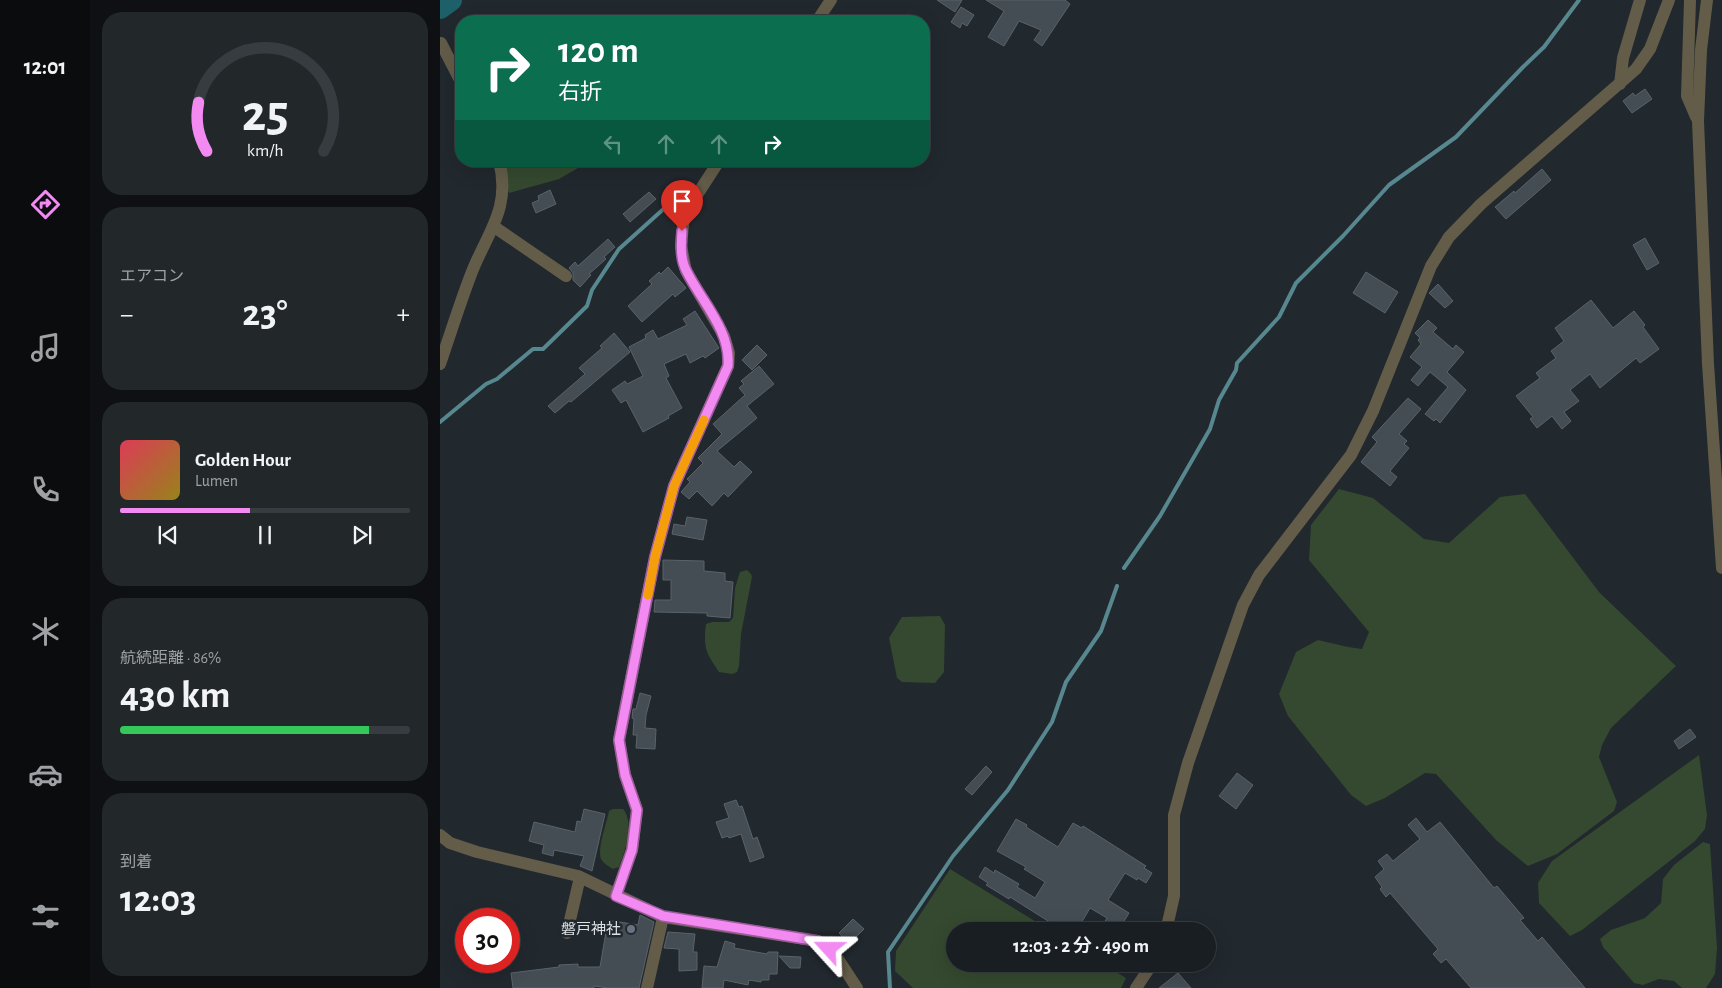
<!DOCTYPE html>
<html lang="ja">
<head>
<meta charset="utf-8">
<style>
  :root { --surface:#191e22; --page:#22272a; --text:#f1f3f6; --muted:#9fa2a5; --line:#373c40; --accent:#f28af2 }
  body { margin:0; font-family:"Alegreya Sans","Noto Sans JP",sans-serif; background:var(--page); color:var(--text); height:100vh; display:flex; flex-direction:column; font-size:19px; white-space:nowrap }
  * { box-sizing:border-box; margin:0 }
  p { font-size:16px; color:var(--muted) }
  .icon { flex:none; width:28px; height:28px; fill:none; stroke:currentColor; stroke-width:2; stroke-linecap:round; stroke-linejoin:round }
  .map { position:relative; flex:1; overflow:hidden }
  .side { display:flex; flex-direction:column; gap:12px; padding:12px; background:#0e1013; width:350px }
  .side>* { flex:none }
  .guide { position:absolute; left:15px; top:15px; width:475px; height:152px; border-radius:20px; box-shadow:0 5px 20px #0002,0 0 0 1px var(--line); background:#0b6e4f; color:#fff; overflow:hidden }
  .speed { position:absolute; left:15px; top:908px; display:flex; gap:10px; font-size:25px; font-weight:700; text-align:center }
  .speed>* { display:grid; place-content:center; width:65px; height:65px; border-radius:50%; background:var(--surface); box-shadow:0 5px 20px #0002,0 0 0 1px var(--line); line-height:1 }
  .speed .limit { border:8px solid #d22; background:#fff; color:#111 }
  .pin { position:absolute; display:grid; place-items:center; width:42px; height:42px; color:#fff; margin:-51px -21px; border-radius:50% 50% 50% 0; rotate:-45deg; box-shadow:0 0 5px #0007 }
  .pin .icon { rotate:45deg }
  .me { position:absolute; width:55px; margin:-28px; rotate:294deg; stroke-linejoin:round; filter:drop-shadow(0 0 4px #0008) }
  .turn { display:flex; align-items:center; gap:18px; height:105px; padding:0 20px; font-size:22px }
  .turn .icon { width:65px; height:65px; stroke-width:2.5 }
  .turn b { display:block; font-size:35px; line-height:42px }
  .lanes { display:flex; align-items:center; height:48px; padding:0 20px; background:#0003; justify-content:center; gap:25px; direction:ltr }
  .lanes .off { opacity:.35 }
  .big { font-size:38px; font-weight:600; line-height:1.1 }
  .side .card { flex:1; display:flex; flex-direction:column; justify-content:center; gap:8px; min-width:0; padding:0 18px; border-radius:20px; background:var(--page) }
  .side .dial { align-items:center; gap:0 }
  .dial svg { height:130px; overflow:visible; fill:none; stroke:var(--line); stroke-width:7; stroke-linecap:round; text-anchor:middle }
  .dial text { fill:var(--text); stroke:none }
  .song { display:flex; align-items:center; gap:15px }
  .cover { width:60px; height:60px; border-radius:8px; background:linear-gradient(135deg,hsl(350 70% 55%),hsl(50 70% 35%)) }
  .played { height:5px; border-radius:2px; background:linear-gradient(90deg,var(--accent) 45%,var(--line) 45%) }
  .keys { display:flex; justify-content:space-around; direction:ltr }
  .heat { display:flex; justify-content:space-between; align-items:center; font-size:28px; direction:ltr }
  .charge { height:8px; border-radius:4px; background:linear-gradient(90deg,#34c759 86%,var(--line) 0) }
  .trip { position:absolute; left:506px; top:922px; width:270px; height:50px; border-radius:25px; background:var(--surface); box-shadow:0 5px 20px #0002,0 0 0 1px var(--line); font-weight:600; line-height:50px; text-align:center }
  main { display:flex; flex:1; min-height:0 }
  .tabs { display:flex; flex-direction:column; width:90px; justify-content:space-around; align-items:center; background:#0a0c0e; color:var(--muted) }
  .tabs .icon { width:35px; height:35px }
  .tabs .on { color:var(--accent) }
  .tabs b { font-size:22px; color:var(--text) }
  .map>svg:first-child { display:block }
  .green { fill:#34492f }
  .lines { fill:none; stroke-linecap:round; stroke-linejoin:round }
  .stream { stroke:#57878f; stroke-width:4 }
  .river { stroke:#1e606a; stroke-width:22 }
  .building { fill:#454d54; stroke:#5a6369 }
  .minor { stroke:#635c49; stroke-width:12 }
  .route-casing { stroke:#9d5a9d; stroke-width:12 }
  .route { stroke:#f28af2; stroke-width:9 }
  .slow { stroke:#f59e0b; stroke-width:9 }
  .worship-dot { fill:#6b7280; stroke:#21282e; stroke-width:2 }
  .labels { text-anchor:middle; stroke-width:5; stroke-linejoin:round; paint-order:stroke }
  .poi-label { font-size:15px; fill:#dde2e6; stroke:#21282e; text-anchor:end }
</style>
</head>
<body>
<main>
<nav class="tabs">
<b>12:01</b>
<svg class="icon on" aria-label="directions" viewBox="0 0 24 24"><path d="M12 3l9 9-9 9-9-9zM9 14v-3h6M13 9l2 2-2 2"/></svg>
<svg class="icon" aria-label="music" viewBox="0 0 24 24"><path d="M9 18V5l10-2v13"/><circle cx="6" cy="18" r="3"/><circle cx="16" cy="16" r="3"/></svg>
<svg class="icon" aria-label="phone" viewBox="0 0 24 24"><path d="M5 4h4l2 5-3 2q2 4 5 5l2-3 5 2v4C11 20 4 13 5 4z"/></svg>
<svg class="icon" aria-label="climate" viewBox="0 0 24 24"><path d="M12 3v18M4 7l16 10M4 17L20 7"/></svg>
<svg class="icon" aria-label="car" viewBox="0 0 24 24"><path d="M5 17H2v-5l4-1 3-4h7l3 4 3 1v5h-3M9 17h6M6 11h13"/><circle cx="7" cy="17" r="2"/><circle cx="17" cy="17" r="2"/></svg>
<svg class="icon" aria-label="filters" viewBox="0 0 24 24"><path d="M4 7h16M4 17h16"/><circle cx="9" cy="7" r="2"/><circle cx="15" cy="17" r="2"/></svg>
</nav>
<section class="side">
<div class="card dial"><svg viewBox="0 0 100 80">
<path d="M14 69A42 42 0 1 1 86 69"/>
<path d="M14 69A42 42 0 0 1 9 39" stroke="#f28af2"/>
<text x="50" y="56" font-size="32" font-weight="700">25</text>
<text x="50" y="72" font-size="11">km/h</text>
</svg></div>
<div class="card"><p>エアコン</p>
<div class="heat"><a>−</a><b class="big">23°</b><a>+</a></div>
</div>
<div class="card">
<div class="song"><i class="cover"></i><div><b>Golden Hour</b><p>Lumen</p></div></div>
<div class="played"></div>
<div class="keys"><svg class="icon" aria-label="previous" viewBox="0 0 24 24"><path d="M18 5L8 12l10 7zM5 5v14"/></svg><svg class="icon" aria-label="pause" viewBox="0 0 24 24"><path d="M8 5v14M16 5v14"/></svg><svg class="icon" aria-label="next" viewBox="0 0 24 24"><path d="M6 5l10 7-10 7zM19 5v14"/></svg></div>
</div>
<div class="card"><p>航続距離 · 86%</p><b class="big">430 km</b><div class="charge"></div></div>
<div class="card"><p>到着</p><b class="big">12:03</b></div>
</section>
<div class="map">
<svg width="1282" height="988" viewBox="0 0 1282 988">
  <rect width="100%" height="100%" fill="#21282e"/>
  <path class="green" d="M72,161H150L119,179L69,193L66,186L64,165Z
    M899,489L933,498L984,539L1009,543L1060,497L1085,494L1159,592L1236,666L1171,728L1162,745L1159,757L1177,802L1174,811L1117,854L1088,866L1056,840L996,774L985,773L945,798L926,806L911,795L848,716L839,694L856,652L878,640L908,647L922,649L929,632L869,560L871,525Z
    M307,570L311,574L312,577L301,634L299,666L297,672L292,674L279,672C266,653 263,648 266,624L272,622H289L293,618L295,588L300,572Z
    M500,616L505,625L504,672L495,683L462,682L457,678L449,638L462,617Z
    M1259,755L1267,815L1265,829L1255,841L1142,930L1130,936L1099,903L1098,883L1112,861Z
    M173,809H183C195,823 185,851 179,867L173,869C168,866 164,864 161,859C157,849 167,822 169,811Z
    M1263,842L1270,844L1277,948L1275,974L1266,988H1242L1234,981L1219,979L1203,985L1194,983L1163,947L1160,939L1171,930L1205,918L1221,903L1223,879L1234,865Z
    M510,869L611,931H515V964H663L686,978L681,988H473L455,971L456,951Z"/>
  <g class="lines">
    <path class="stream" d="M0,422L46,384L57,379L93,349H103L147,306L152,290L179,249L238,196
      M684,568L720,516L770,429L779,400L796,370L797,363L839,317L856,283L903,236L949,185L1016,137L1083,67L1104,47L1139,0
      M450,988L448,952L513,856L568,790L612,722L626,682L661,631L677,586"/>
    <path class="river" d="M0,8L11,0"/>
  </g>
  <path class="building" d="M497,0H522L515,12Z
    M546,0H625L630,4L602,46L594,40L601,30L579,21L564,46L548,37L564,11Z
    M521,7L534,15L527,26L522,23L520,28L511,22Z
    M1205,89L1212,99L1192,113L1183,101L1193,93L1195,96Z
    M1102,169L1111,180L1066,219L1055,207L1074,191L1075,193Z
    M110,190L116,204L96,213L92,203L99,200L98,196Z
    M209,192L216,199L190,222L183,214Z
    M1205,238L1219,263L1207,270L1193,245Z
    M168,239L175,247L164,257L166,259L149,274L151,275L140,287L133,280V273L129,268L135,262L138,266Z
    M228,267L246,288L235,297L233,294L202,322L188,306L212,284L209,281L219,272L221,274Z
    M926,272L958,292L945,313L913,293Z
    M998,284L1013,301L1005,308L989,293Z
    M1151,300L1173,328L1194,311L1205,325L1203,327L1219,349L1200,363L1196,358L1160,388L1150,374L1130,390L1139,401L1124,412L1131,421L1122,429L1112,416L1097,428L1090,419L1093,417L1076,396L1100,378L1096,373L1116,358L1111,351L1124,341L1115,328Z
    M255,311L279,348L265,358L263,356L250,363L246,354L224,364L229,376L226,378L242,408L228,416L229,418L203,432L186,400L181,403L172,390L185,381L187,384L203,376L189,347L206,338L205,335L213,330L218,339L247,325L243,319Z
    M988,320L997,328L993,332L1013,349L1016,345L1024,352L1007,372L1026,390L1000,423L996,419L994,421L985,414L1008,387L990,372L978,386L971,380L982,367L970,357L981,344L978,340L980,338L975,333Z
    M174,333L190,352L131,402L129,401L115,413L108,406L145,374L139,368L162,348L160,346Z
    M317,345L327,355L312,370L302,360Z
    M319,366L334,384L307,406L317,418L277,451L294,467L300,461L312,472L288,497L284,493L272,506L257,491L249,499L241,492L250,482L247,479L263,463L258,458L282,434L273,424L305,395L299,388L304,384L301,381Z
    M968,398L981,409L959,434L967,441L964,444L969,448L950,471L957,477L950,486L921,462L937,442L932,437Z
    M247,517L267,520L263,540L232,534L234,524L245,526Z
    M223,560L264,561V571L285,573V581L293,582L290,618L267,616V613L214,612L215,600H231V580H223Z
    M200,693L211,696L206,715L205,728L216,729L215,749L196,748L197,735H193L194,719L192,718L193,709H196Z
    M1250,729L1256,737L1239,749L1234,741Z
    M546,766L552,772L532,795L525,789Z
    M797,773L813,785L796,809L779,796Z
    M296,800L299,807L302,806L313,839L317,837L324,857L310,862L301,834L289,838L288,836L282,838L276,822L289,818L284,804Z
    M144,809L165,814L152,871L140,866L144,856L114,850L113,856L102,853L104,845L89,841L94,822L135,832L137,821L141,822Z
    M976,818L987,832L1000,822L1054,888L1057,886L1084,918L1080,920L1098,941L1102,937L1145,988H1031L1006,959L1001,963L993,954L998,949L950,893L946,897L940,889L942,887L935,877L944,869L938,861L947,854L953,861L980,839L968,825Z
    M576,819L587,825L586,827L618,847L633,823L642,828L643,826L706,866L704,868L712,873L706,883L698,878L697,880L685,873L668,900L689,913L678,931H659L667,918L650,908L640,925L651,931H624L570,897L569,899L546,885L548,883L539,877L545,867L554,873L555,870L579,884L577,887L595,898L605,882L584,869L586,867L557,851Z
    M200,915L214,922L199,988H168L154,986V988H73L71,973L119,967V965L138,964V967H160L168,920L198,925Z
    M413,919L424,929L409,944L399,933Z
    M228,932L255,934L253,952H257V970L239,971V949L224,948Z
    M285,941L295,944L294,948L327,954L328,952H338L337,974H329V980H321V982L309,980L308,985L284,980L283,988H262L264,966L277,967Z
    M339,956L361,957L360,968H350Z
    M738,973L751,988H719Z"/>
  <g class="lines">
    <path class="minor" d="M1250,0L1247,96L1256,117
      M1267,0L1261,50L1258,121L1268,364L1282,568
      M377,21L391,0
      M1,43L21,82
      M1180,84L1183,58L1200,0
      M53,226L126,276
      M0,364C10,335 19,306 30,277C45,235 72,210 59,161
      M0,835L10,843L37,852L138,876L223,917L378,941L398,959L417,988
      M176,895L192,850L197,810L185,775L179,740L215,557L234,486L288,366L289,353L284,336L246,271L241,246L244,215L279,161
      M726,931L734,896V815L748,763L803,605L819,575L911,455L933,411L991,266L1009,237L1041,204L1196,69L1210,49L1229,0
      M127,933L140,877
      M207,988L223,917
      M696,988L712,964"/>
  </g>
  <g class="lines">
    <defs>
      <path id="route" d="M242,231C241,244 240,260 247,272C262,302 291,331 288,366L234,486L215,557L179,740L185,775L197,810L192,850L176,896L223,916L378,941L389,949"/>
    </defs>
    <use href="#route" class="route-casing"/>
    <use href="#route" class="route"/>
    <path class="slow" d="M208,595L215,557L234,486L264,420"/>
  </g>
  <circle class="worship-dot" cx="191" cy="929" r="5"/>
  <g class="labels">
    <g class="poi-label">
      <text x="181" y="934">磐戸神社</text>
    </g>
  </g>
</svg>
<div class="speed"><div class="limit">30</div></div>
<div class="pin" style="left:242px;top:231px;background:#d93025"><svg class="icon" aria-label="arrive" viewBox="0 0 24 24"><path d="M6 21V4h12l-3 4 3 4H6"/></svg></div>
<svg class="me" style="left:389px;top:949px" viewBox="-20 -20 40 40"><path d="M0-17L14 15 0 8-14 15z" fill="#f28af2" stroke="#fff" stroke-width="4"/></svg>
<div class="trip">12:03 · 2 分 · 490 m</div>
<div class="guide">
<div class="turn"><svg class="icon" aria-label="right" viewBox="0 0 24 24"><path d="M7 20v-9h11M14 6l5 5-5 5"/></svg><div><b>120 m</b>右折</div></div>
<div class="lanes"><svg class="icon off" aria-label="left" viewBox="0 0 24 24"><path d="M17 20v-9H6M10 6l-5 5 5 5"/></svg><svg class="icon off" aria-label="ahead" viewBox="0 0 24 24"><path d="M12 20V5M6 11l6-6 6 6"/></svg><svg class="icon off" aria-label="ahead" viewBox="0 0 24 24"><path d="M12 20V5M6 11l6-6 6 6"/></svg><svg class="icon" aria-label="right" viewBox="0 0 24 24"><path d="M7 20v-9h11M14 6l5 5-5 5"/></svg></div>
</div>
</div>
</main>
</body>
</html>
